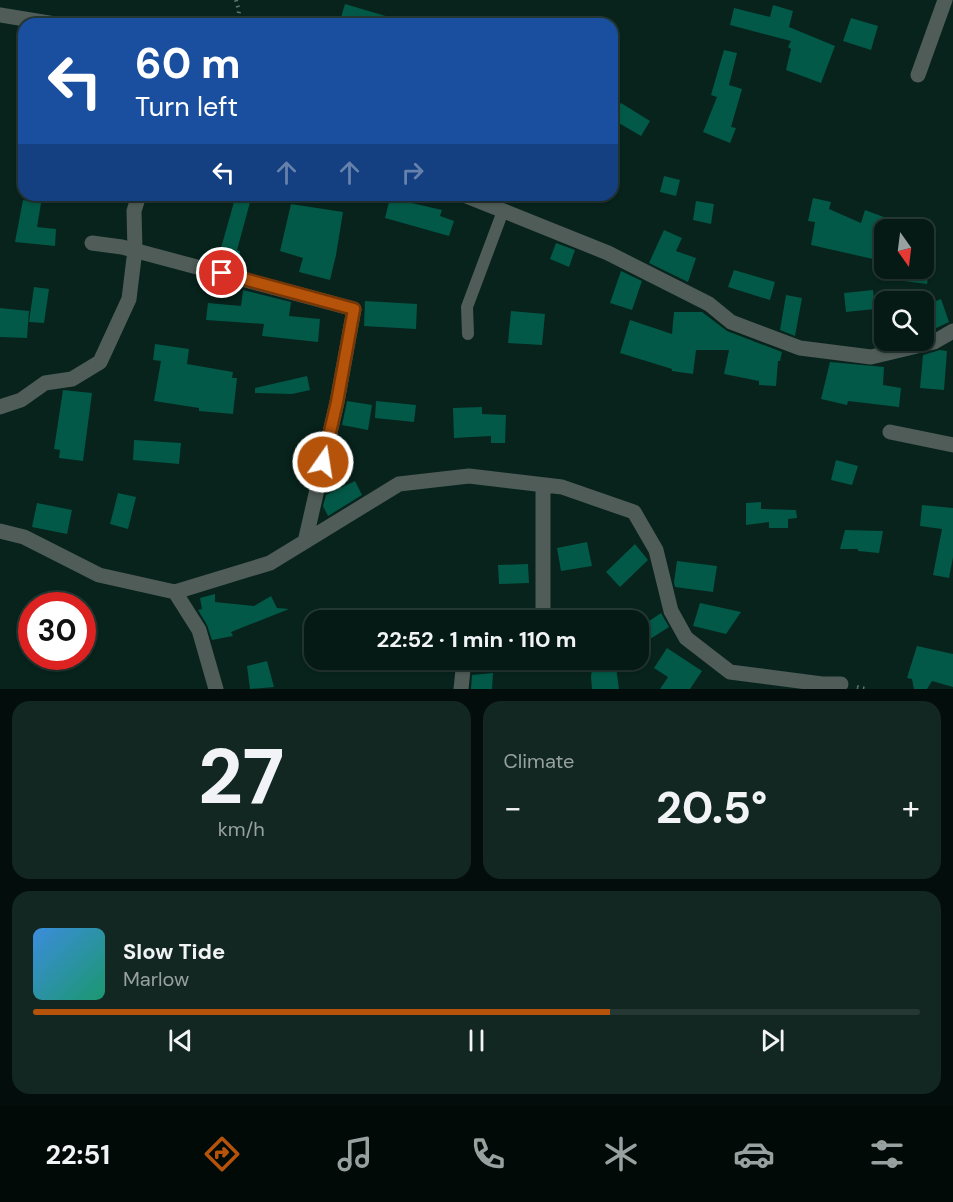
<!DOCTYPE html>
<html lang="en">
<head>
<meta charset="utf-8">
<style>
  :root { --surface:#051a15; --page:#132722; --text:#f1f3f6; --muted:#97a1a0; --line:#263834; --accent:#b45309 }
  body { margin:0; font-family:"DM Sans",sans-serif; background:var(--page); color:var(--text); height:100vh; display:flex; flex-direction:column; font-size:22px; white-space:nowrap }
  * { box-sizing:border-box; margin:0 }
  p { font-size:20px; color:var(--muted) }
  .icon { flex:none; width:33px; height:33px; fill:none; stroke:currentColor; stroke-width:2; stroke-linecap:round; stroke-linejoin:round }
  .map { position:relative; height:689px; overflow:hidden }
  .side { display:flex; flex-direction:column; gap:12px; padding:12px; background:#030e0c; flex:1 }
  .side>* { flex:none }
  .guide { position:absolute; left:18px; top:18px; width:600px; height:183px; border-radius:18px; box-shadow:0 2px 4px #0004,0 0 0 2px var(--line); background:#1a4fa0; color:#fff; overflow:hidden }
  .needle { width:39px; rotate:166deg }
  .controls { position:absolute; left:874px; top:219px; display:grid; gap:12px }
  .controls a { display:grid; place-items:center; width:60px; height:60px; border-radius:12px; background:var(--surface); box-shadow:0 2px 4px #0004,0 0 0 2px var(--line); font-size:30px }
  .speed { position:absolute; left:18px; top:592px; display:flex; gap:12px; font-size:30px; font-weight:700; text-align:center }
  .speed>* { display:grid; place-content:center; width:78px; height:78px; border-radius:50%; background:var(--surface); box-shadow:0 2px 4px #0004,0 0 0 2px var(--line); line-height:1 }
  .speed .limit { border:9px solid #d22; background:#fff; color:#111 }
  .pin { position:absolute; display:grid; place-items:center; width:51px; height:51px; color:#fff; margin:-26px; border:3px solid #fff; border-radius:50%; box-shadow:0 2px 6px #0007 }
  .me { position:absolute; width:66px; margin:-33px; rotate:13deg; stroke-linejoin:round; filter:drop-shadow(0 0 4px #0008) }
  .turn { display:flex; align-items:center; gap:21px; height:126px; padding:0 18px; font-size:27px }
  .turn .icon { width:78px; height:78px; stroke-width:2.5 }
  .turn b { display:block; font-size:42px; line-height:51px }
  .lanes { display:flex; align-items:center; height:57px; padding:0 18px; background:#0003; justify-content:center; gap:30px; direction:ltr }
  .lanes .off { opacity:.35 }
  .big { font-size:45px; font-weight:700; line-height:1.1 }
  .side .tile { flex:1; display:flex; flex-direction:column; justify-content:center; gap:9px; min-width:0; padding:0 21px; border-radius:18px; background:var(--page) }
  .side .dial { align-items:center; gap:0 }
  .dial b { font-size:78px; line-height:1 }
  .song { display:flex; align-items:center; gap:18px }
  .cover { width:72px; height:72px; border-radius:9px; background:linear-gradient(135deg,hsl(210 70% 55%),hsl(160 70% 35%)) }
  .played { height:6px; border-radius:3px; background:linear-gradient(90deg,var(--accent) 65%,var(--line) 65%) }
  .keys { display:flex; justify-content:space-around; direction:ltr }
  .heat { display:flex; justify-content:space-between; align-items:center; font-size:33px; direction:ltr }
  .side .tiles { flex:1; display:grid; gap:12px; grid-template-columns:1fr 1fr }
  .tile:last-child { grid-column:span 2 }
  .trip { position:absolute; left:304px; top:610px; width:345px; height:60px; border-radius:18px; background:var(--surface); box-shadow:0 2px 4px #0004,0 0 0 2px var(--line); font-weight:700; line-height:60px; text-align:center }
  .dock { display:flex; height:96px; justify-content:space-around; align-items:center; background:#020a08; color:var(--muted) }
  .dock .icon { width:42px; height:42px }
  .dock .selected { color:var(--accent) }
  .dock b { font-size:27px; color:var(--text) }
  .map>svg:first-child { display:block }
  .building { fill:#025947 }
  .lines { fill:none; stroke-linecap:round; stroke-linejoin:round }
  .path { stroke:#5f7670; stroke-width:4; stroke-dasharray:1.5 4.5; stroke-linecap:butt }
  .service { stroke:#505c58; stroke-width:12 }
  .minor { stroke:#505c58; stroke-width:15 }
  .route-casing { stroke:#753606; stroke-width:15 }
  .route { stroke:#b45309; stroke-width:10 }
</style>
</head>
<body>
<div class="map">
<svg width="953" height="689" viewBox="0 0 953 689">
  <rect width="100%" height="100%" fill="#07231c"/>
  <path class="building" d="M345,4L399,20L398,24H339Z
    M773,5L793,11L789,27L835,46L821,83L786,70L791,49L788,47L791,41L730,25L734,8L770,17Z
    M851,18L878,26L871,50L843,41Z
    M724,50L737,53L729,85L742,89L731,127L736,128L730,143L703,132L717,97L711,95Z
    M621,103L650,121L641,136L612,119Z
    M664,176L680,180L676,196L660,192Z
    M236,195H252L237,250L240,251L237,268L216,262L219,247L221,248Z
    M390,198L442,210L440,216L454,221L449,236L385,218Z
    M813,198L831,202L829,209L861,223L865,210L889,219L873,259L811,245L815,222L808,221Z
    M23,200L41,203L37,227L56,229L55,246L15,242Z
    M696,201L714,204L711,224L693,220Z
    M291,204L343,212L336,255L330,280L299,272L303,258L280,251Z
    M664,230L682,238L676,251L696,258L688,282L649,263Z
    M556,243L575,250L569,267L550,259Z
    M882,268H929L927,284L881,278Z
    M734,270L775,282L770,300L728,287Z
    M621,271L642,281L632,310L610,303Z
    M34,287L49,289L44,323L29,322Z
    M243,290L291,302L289,316L320,319L318,342L262,336L264,324L206,320L208,303L241,306Z
    M873,290L875,309L846,312L844,293Z
    M786,295L802,298L795,336L780,330Z
    M941,299L949,322L932,330L924,306Z
    M365,301L417,304L416,329L364,326Z
    M0,308L29,311L27,338L0,337Z
    M511,311L545,314L542,345L508,343Z
    M674,312H702L727,331L782,352L780,361H778L776,386L759,385V381L724,374L729,350H696L693,374L672,371V369L620,353L630,320L672,334Z
    M155,344L189,349L187,364L233,372L232,378H237L233,414L199,411V408L154,401L161,361L153,360Z
    M940,350L947,351L944,390L920,388L923,355Z
    M830,362L884,367L883,385L901,388L899,407L848,401L847,405L821,399Z
    M307,376L310,390L292,394L255,393V388Z
    M63,390L92,393L83,461L59,458L60,450L54,449Z
    M347,401L372,405L368,430L342,425Z
    M376,401L416,405L414,422L375,418Z
    M482,407V414L506,415L505,443H491V436L454,438L453,408Z
    M134,440L181,443L179,464L133,460Z
    M836,460L858,466L852,485L831,480Z
    M355,481L362,495L328,516L323,506L326,495Z
    M118,493L136,497L128,529L110,524Z
    M761,502V509L796,510L797,518L788,519V528H769V522L746,525V503Z
    M37,503L72,510L67,534L32,527Z
    M922,505L953,508V557L949,578L933,575L942,529L920,526Z
    M845,530L883,531L879,553L858,551V549H840Z
    M587,542L592,566L561,571L557,548Z
    M635,544L648,560L620,587L606,572Z
    M677,561L717,566L713,592L675,587L674,582Z
    M528,564L529,583L499,584L498,565Z
    M215,594V602L254,606L271,596L277,608L289,609L231,632L233,636L212,640L207,625L198,610L202,609L200,598Z
    M700,603L741,612L726,634L693,626Z
    M661,613L669,627L639,646V628Z
    M917,646L953,654V687L932,681L927,689H914L912,679L907,678Z
    M667,648L702,671L690,689H660L668,677L654,668Z
    M593,660H615L619,689H592L591,677Z
    M267,661L274,687L250,689L247,666Z
    M493,673L492,689H471L472,675Z"/>
  <g class="lines">
    <path class="path" d="M236,0L239,11L237,24
      M857,687L866,689"/>
    <path class="service" d="M468,334L467,307L503,211"/>
    <path class="minor" d="M0,15L55,24
      M918,75L945,0
      M464,195L608,253L709,304L731,322L800,348L871,357L934,342L953,331
      M92,243L122,247L354,309L337,402L305,542
      M0,407L21,400L45,383L72,379L100,362L129,299L135,250L134,211L139,195
      M890,432L953,445
      M543,485V621
      M0,531L24,537L99,575L175,592L199,630L216,689
      M175,592L270,563L399,484L469,476L562,487L634,512L656,550L671,611L686,638L730,672L822,684H841
      M461,689L464,660"/>
  </g>
  <g class="lines">
    <defs>
      <path id="route" d="M222,273L354,309L337,402L323,462"/>
    </defs>
    <use href="#route" class="route-casing"/>
    <use href="#route" class="route"/>
  </g>
</svg>
<div class="controls">
<a><svg class="needle" viewBox="-14 -14 28 28"><path d="M0-13l5 13h-10z" fill="#e53935"/><path d="M0 13l5-13h-10z" fill="#97a1a0"/></svg></a>
<a><svg class="icon" aria-label="search" viewBox="0 0 24 24"><circle cx="10" cy="10" r="6"/><path d="M15 15l6 6"/></svg></a>
</div>
<div class="speed"><div class="limit">30</div></div>
<div class="pin" style="left:222px;top:273px;background:#d93025"><svg class="icon" aria-label="arrive" viewBox="0 0 24 24"><path d="M6 21V4h12l-3 4 3 4H6"/></svg></div>
<svg class="me" style="left:323px;top:462px" viewBox="-20 -20 40 40"><circle r="17" fill="#b45309" stroke="#fff" stroke-width="3"/><path d="M0-11L8 9 0 5-8 9z" fill="#fff"/></svg>
<div class="trip">22:52 · 1 min · 110 m</div>
<div class="guide">
<div class="turn"><svg class="icon" aria-label="left" viewBox="0 0 24 24"><path d="M17 20v-9H6M10 6l-5 5 5 5"/></svg><div><b>60 m</b>Turn left</div></div>
<div class="lanes"><svg class="icon" aria-label="left" viewBox="0 0 24 24"><path d="M17 20v-9H6M10 6l-5 5 5 5"/></svg><svg class="icon off" aria-label="ahead" viewBox="0 0 24 24"><path d="M12 20V5M6 11l6-6 6 6"/></svg><svg class="icon off" aria-label="ahead" viewBox="0 0 24 24"><path d="M12 20V5M6 11l6-6 6 6"/></svg><svg class="icon off" aria-label="right" viewBox="0 0 24 24"><path d="M7 20v-9h11M14 6l5 5-5 5"/></svg></div>
</div>
</div>
<section class="side">
<div class="tiles">
<div class="tile dial"><b>27</b><p>km/h</p></div>
<div class="tile"><p>Climate</p>
<div class="heat"><a>−</a><b class="big">20.5°</b><a>+</a></div>
</div>
<div class="tile">
<div class="song"><i class="cover"></i><div><b>Slow Tide</b><p>Marlow</p></div></div>
<div class="played"></div>
<div class="keys"><svg class="icon" aria-label="previous" viewBox="0 0 24 24"><path d="M18 5L8 12l10 7zM5 5v14"/></svg><svg class="icon" aria-label="pause" viewBox="0 0 24 24"><path d="M8 5v14M16 5v14"/></svg><svg class="icon" aria-label="next" viewBox="0 0 24 24"><path d="M6 5l10 7-10 7zM19 5v14"/></svg></div>
</div>
</div>
</section>
<nav class="dock">
<b>22:51</b>
<svg class="icon selected" aria-label="directions" viewBox="0 0 24 24"><path d="M12 3l9 9-9 9-9-9zM9 14v-3h6M13 9l2 2-2 2"/></svg>
<svg class="icon" aria-label="music" viewBox="0 0 24 24"><path d="M9 18V5l10-2v13"/><circle cx="6" cy="18" r="3"/><circle cx="16" cy="16" r="3"/></svg>
<svg class="icon" aria-label="phone" viewBox="0 0 24 24"><path d="M5 4h4l2 5-3 2q2 4 5 5l2-3 5 2v4C11 20 4 13 5 4z"/></svg>
<svg class="icon" aria-label="climate" viewBox="0 0 24 24"><path d="M12 3v18M4 7l16 10M4 17L20 7"/></svg>
<svg class="icon" aria-label="car" viewBox="0 0 24 24"><path d="M5 17H2v-5l4-1 3-4h7l3 4 3 1v5h-3M9 17h6M6 11h13"/><circle cx="7" cy="17" r="2"/><circle cx="17" cy="17" r="2"/></svg>
<svg class="icon" aria-label="filters" viewBox="0 0 24 24"><path d="M4 7h16M4 17h16"/><circle cx="9" cy="7" r="2"/><circle cx="15" cy="17" r="2"/></svg>
</nav>
</body>
</html>
